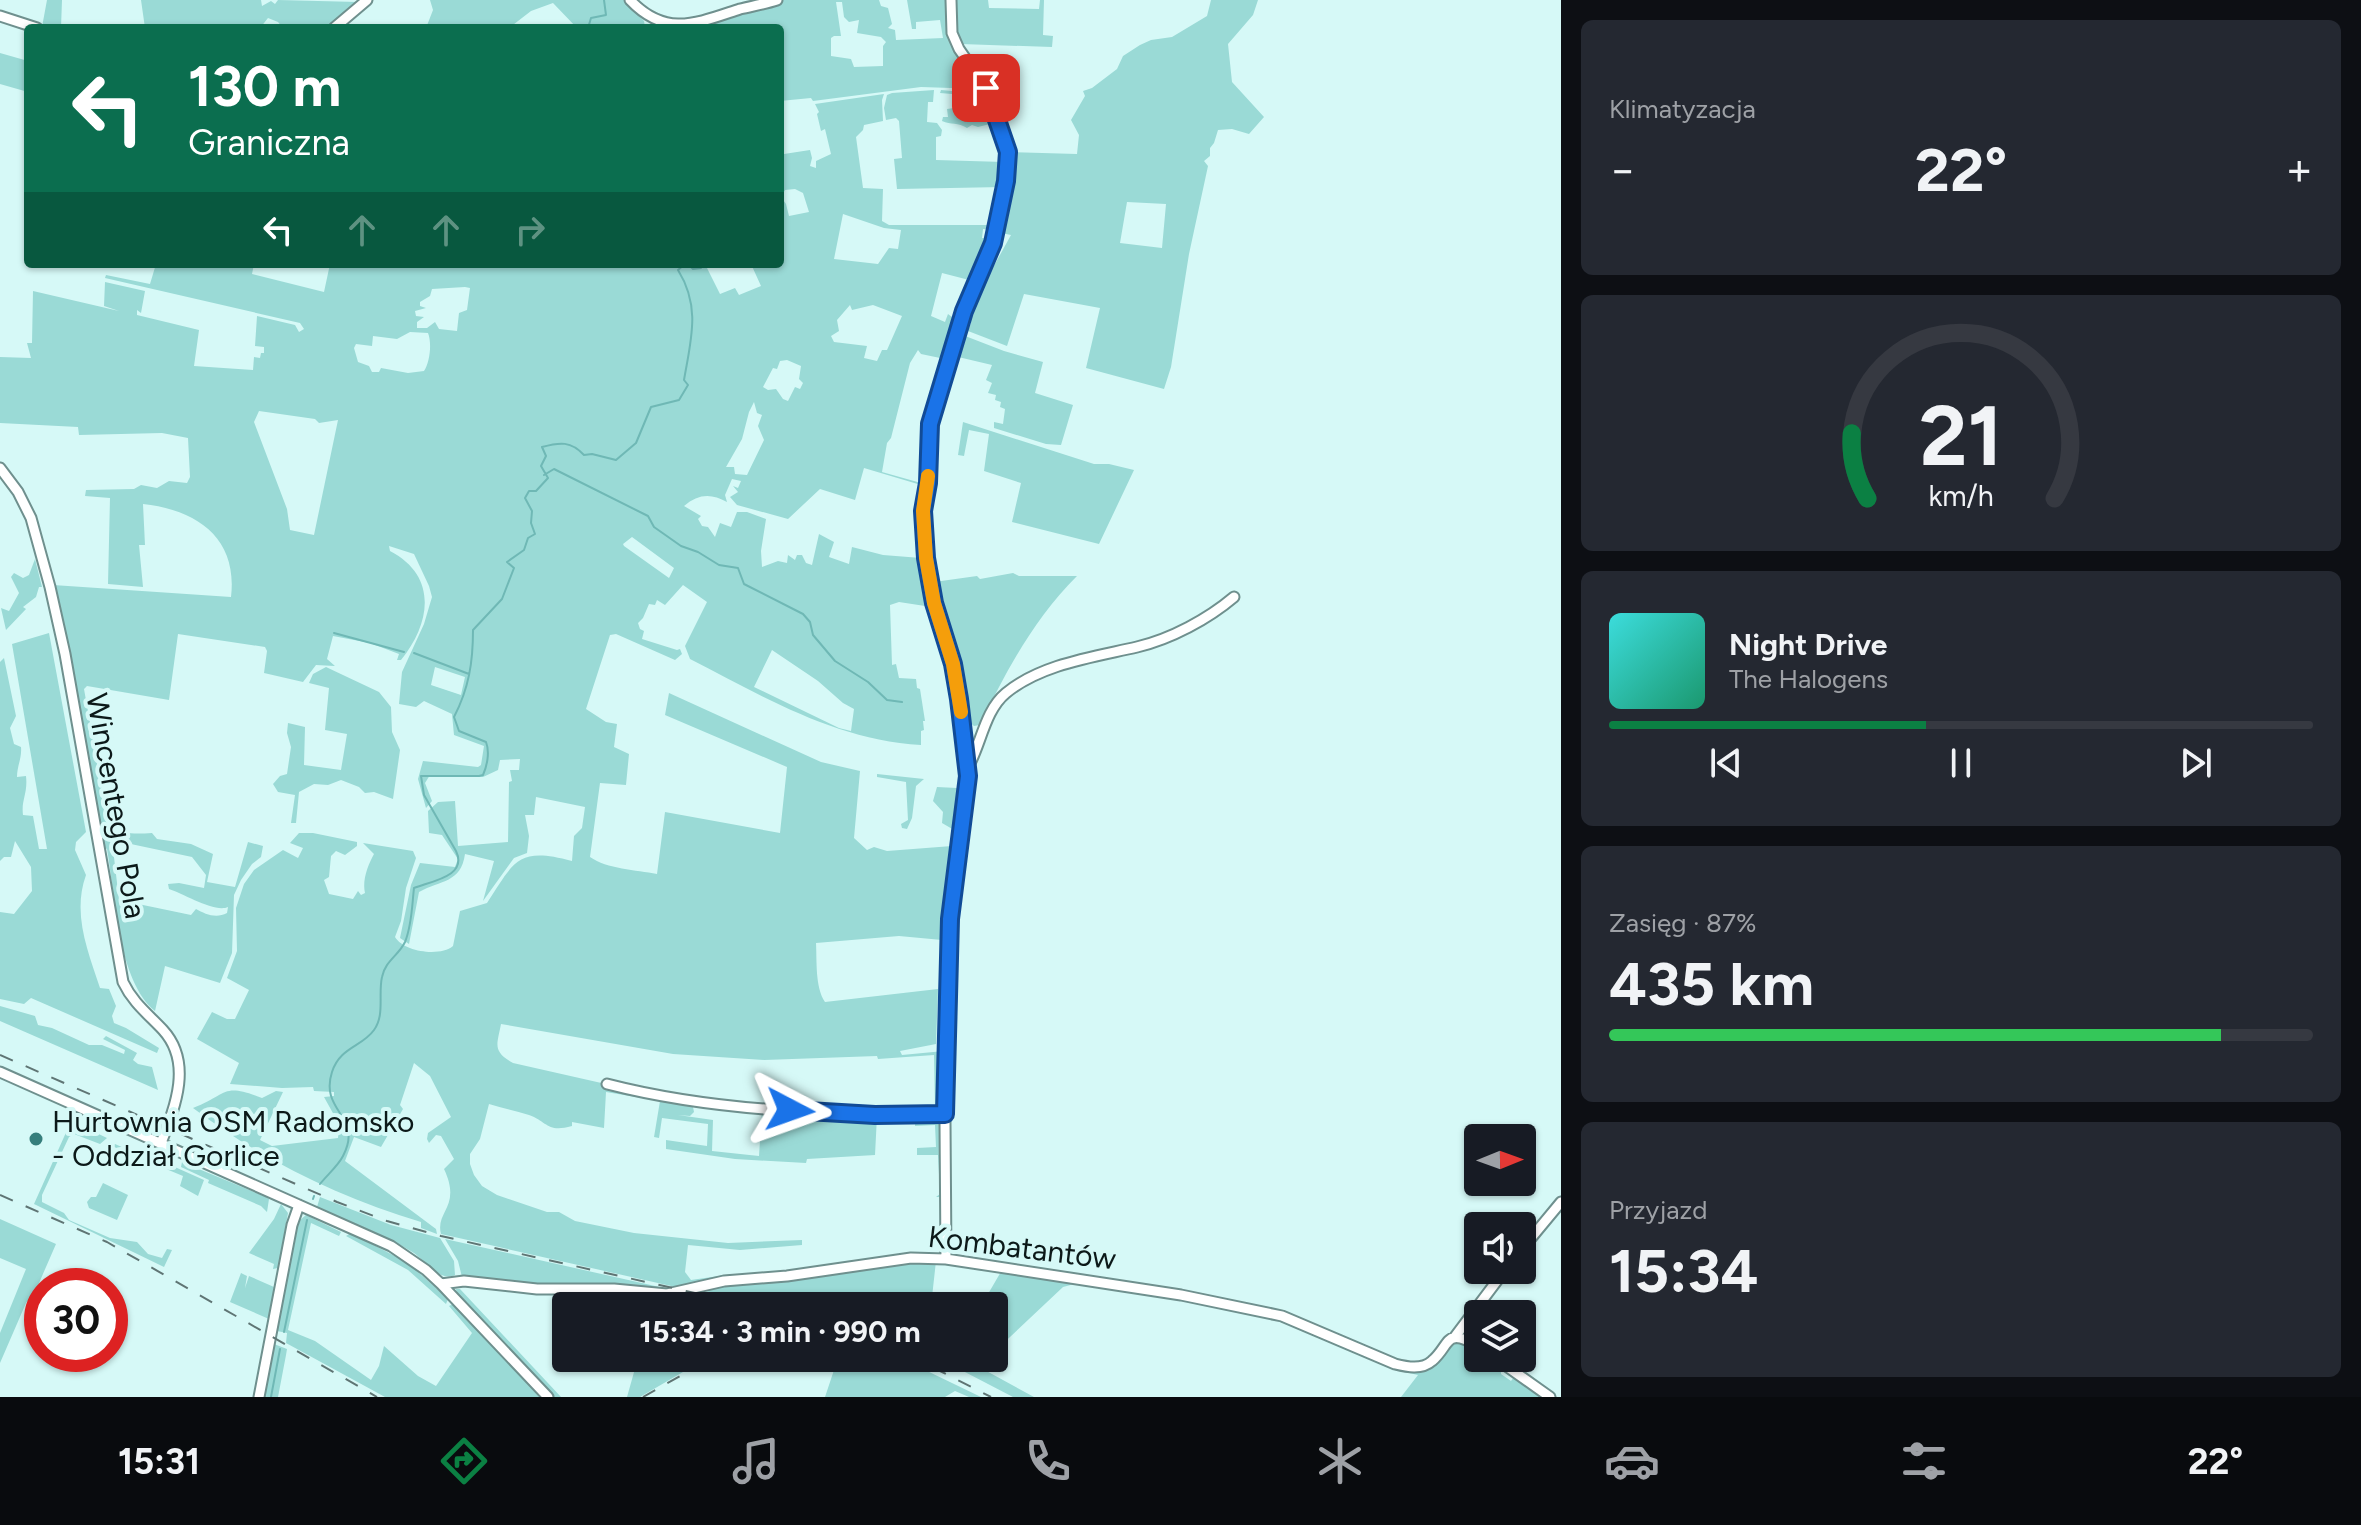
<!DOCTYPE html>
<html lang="pl">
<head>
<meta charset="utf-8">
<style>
  :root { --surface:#171b24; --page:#242831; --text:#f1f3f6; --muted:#9ea1a6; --line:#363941; --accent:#0b8043 }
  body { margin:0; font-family:Figtree,sans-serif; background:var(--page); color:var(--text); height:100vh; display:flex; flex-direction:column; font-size:30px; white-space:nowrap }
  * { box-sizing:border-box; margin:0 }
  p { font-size:26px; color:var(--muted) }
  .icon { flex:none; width:44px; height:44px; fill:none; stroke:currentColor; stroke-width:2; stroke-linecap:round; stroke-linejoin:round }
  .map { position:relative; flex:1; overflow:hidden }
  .sheet { display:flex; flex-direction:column; gap:20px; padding:20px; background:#0d0f14; width:800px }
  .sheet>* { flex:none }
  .guide { position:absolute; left:24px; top:24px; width:760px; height:244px; border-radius:8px; box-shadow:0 2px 6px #0004; background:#0b6e4f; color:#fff; overflow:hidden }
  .needle { width:52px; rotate:89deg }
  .fabs { position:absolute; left:1464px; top:1124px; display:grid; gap:16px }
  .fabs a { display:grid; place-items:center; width:72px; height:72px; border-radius:8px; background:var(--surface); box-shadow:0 2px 6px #0004; font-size:40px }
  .speed { position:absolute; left:24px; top:1268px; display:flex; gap:16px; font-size:40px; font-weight:700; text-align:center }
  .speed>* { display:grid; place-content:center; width:104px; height:104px; border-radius:50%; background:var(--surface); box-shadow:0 2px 6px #0004; line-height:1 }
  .speed .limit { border:12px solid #d22; background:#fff; color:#111 }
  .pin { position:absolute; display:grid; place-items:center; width:68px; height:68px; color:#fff; margin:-34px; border-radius:16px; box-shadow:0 4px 12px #0006 }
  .me { position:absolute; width:88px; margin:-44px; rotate:94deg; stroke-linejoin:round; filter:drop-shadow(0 0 6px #0008) }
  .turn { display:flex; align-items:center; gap:28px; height:168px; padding:0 32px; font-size:36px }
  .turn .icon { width:104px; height:104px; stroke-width:2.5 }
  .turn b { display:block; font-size:56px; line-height:68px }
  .lanes { display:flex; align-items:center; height:76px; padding:0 32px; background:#0003; justify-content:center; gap:40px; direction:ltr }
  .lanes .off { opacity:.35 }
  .big { font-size:60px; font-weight:700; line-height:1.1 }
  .sheet .card { flex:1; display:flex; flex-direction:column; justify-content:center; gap:12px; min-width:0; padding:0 28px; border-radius:12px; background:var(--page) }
  .sheet .dial { align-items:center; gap:0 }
  .dial svg { height:208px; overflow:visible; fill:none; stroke:var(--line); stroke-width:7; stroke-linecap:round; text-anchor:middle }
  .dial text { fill:var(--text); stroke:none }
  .song { display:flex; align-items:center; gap:24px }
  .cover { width:96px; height:96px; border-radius:12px; background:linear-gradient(135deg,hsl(180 70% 55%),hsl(160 70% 35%)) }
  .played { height:8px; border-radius:4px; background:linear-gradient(90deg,var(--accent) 45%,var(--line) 45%) }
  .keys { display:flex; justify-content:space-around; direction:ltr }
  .heat { display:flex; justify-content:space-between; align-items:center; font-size:44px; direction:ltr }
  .charge { height:12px; border-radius:6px; background:linear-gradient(90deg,#34c759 87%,var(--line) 0) }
  .trip { position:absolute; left:552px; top:1292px; width:456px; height:80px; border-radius:8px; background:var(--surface); box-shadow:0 2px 6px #0004; font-weight:700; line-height:80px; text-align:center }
  .tab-bar { display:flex; height:128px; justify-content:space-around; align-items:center; background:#090b0e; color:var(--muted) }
  .tab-bar .icon { width:56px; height:56px }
  .tab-bar .active { color:var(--accent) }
  .tab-bar b { font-size:36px; color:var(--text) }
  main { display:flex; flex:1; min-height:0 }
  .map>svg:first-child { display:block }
  .green { fill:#9adad6; fill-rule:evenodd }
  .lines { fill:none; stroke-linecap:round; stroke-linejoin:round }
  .stream { stroke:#6fb8b5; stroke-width:2 }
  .minor-casing { stroke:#6f908e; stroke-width:13 }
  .minor { stroke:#fff; stroke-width:9 }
  .rail { stroke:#5f7574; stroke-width:2; stroke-dasharray:14 14; stroke-linecap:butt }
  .route-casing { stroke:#114b97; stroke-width:20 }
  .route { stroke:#1a73e8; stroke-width:14 }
  .slow { stroke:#f59e0b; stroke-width:14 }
  .poi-dot { fill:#367e7c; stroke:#d6f9f7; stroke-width:3 }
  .labels { text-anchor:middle; stroke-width:8; stroke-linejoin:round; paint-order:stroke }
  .street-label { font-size:30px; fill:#0c1919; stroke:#d6f9f7 }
  .poi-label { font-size:30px; fill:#0c1919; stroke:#d6f9f7; text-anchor:start }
</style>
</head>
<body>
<main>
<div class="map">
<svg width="1561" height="1397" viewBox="0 0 1561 1397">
  <rect width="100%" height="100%" fill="#d6f9f7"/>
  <path class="green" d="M47,0H62L61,28L42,27Z
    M141,0H261L262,6L271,1L275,4L278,0L358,2L331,28H283L278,22L268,18L260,28H145Z
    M430,0H624L644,21L645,27L577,28L553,3L531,11L509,28H426L433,10Z
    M781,0H879L881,6L888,8L892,24L888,28L895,30L896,40L943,38L940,20L916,22V29H912L907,0H948V18L981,89L921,87L813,101L811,98L780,101V28H647L654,24L678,26ZM836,2H842L844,17L849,22L859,20L857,33L881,37L886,42L883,46V66L854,67L851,59L831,56V38L834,36H841Z
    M952,0H988L989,8L1039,9L1040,0H1044L1043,35L1053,36L1052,47L961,44L956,30Z
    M1211,0H1258L1253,15L1228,44L1232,82L1264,117L1249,134L1232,129L1218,130L1214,143L1210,148V156L1204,161L1208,166L1189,254L1171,367L1164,389L1086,368L1100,308L1024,294L1007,346L968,331L971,323L962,319L978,284L985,282L1011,235L1001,233L1009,189L1010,152L1077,154L1079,135L1071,120L1085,96L1083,91L1092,88L1117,69L1123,56L1140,45L1151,40L1172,37L1207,16ZM1127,202L1166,204L1162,248L1120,243Z
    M0,53L28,61V92L0,84Z
    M934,90L933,102H928L927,122L937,123L942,130L941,136L936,137V160L1004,162L1003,187L897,189L894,159L902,158L899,121L896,118L886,120L884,108L887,95L892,93Z
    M941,90L985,94L994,123L978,127L972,125L967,128C958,122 951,125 942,121L943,117H948L947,109L954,108L955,101L952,94L940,93Z
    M884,94L882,100L883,121L864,125L863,130L856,137L863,188L883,189L882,221L889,225H996L995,230L983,229L982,238L993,239L973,281L942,273L931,316L945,322L948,314L952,317L957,315L945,359L921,354L918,350L910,363L891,438L887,443L882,472L921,483V485L864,468L855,500L820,489L788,519L737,505L730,497L738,492L733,486L738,488L741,481L732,479L725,495L727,502C711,493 698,494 684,506L701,516L698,519L702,526L708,527L715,537L720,523L731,527L737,512H747L766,519L761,551L762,567L778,561L787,563L788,555L795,560L797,555H802L806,563L812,565L819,534L834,542L829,557L849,564L852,547L883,555L921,558L930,602L938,623L932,624L925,606L899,602L890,605L892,665L896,664L899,678L916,679L917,688L920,689L925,721H923L924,730L921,731V745C836,740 764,697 690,659L685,646L707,602L683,585L665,605L657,600L655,605L649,604L643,618L638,623L640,629L644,631L642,639L677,650L680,649L682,654L675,660L616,634L610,635L586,709L606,722L617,724L614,747L629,754L626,785L600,783L590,857C607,869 636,870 657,874L665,812L780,833L787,767L665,715L669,693L821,762L860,771L854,838L867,850L874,847L887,851L952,846L954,830L942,823L943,812L933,801L937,787L957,788L960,790L959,810L942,940L899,936L816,943C817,961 815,987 825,1002L938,989L936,1044L900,1051L902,1055L944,1051L943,1108L939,1111L879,1109L935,1106L934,1055L878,1059L877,1056L764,1060L673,1054L501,1024C497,1045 492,1051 513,1063L703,1106L680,1104L693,1107L694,1112L690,1116L678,1115L713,1120L712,1151L759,1156L762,1110L877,1116L875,1155L807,1159L806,1163L735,1159L666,1149V1140L707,1146L708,1124L662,1118L659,1138L654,1137L660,1101L606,1092L604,1128L572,1122V1126C547,1133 548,1122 529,1115C516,1111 502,1108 489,1104L480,1139L470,1154V1164L474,1175L482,1186L497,1195L547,1212H559L575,1221L634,1233L728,1243L802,1240V1245L740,1250L688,1245L685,1272L691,1280L733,1274V1276L701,1281L680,1288L441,1234C435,1211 462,1207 444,1169L454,1159L441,1136L436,1135L429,1143L427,1139L428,1133L451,1117L430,1076L414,1063L400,1105L403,1109L381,1147L354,1137L345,1161L436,1229L437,1234L421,1228V1222C338,1197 262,1160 193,1108C228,1095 221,1082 262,1098L276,1091L283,1092L260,1140L272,1146L338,1138L339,1124L324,1097L334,1096V1092L314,1091L313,1087L282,1088L230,1084L239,1063L197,1039L212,1012L227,1019H235L249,990L227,978L237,951L236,908L244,884L254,870L283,850L298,858L303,848L290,843L299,833H313L357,842V846L345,855L336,851L331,856L329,877L324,880L329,894L353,899L358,891L361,895L365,893C362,880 368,865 374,854L363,843L413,851L416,858L406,888L401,921L395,937C404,952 440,957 453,946L460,911L487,903C514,862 517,846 572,861L574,836L582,828L585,807L536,797L534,815H525L529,836L527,853L514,858L483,901L494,861L465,854C461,883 441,880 419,892L409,944L400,938L411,885L420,863L455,867L458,859L442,835L429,833L428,811L438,802L455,801L458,846L508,842L509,782L512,781L510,770H519L520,759L500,760L498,770L483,777L430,775L425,783L432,801L426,808L418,779L423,761L478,767L481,765L484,746L454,735L452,714L424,701L416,707L399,704L402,672L424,624L432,597L429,586L414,554L389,546L390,551C438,576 431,623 401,660H397L399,654L370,643L333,636L327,659L335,666L316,665L303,682L264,673L267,651L265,647L178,634L169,700L87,686L84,689L109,829C124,834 136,834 152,833L157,839L191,844L213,854L207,882L235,887L248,842L263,846L261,857L252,864L241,880L234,895L232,953L220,983L165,966L155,1011C118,981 115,895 107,849L103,847L53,585L231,597C238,538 197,510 143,504L145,545H139L143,587L108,584L110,498L85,496L86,490L134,489L141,485L157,488L169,481L187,483L190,477L188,438L162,433L79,435L78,427L0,423V357L31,358L27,343H32L33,291L119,311L104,306L105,282L145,291L141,313L137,310V315L199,330L194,366L253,370L254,357L260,358L261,353H264V347L255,346L257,316L295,325L299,332L304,329L300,323L105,278L106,275L150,284L156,264H254L252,274L324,292L330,264H714L707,268L720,294L735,288L739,295L761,286L751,264H780V135L784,154L810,150L812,158L810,166L816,168V161L831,154L825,129L821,131L817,114L819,112L815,104ZM795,189L803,193L809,212L789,216L786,204L781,197L785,190ZM843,214L884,228L901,230L898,249L889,248L878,264L834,259ZM465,287L470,288L467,310L459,313L457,331L439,329L435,322L427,328H417V322L424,317L416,316L415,311L426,308L420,306V302L430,296L432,289ZM850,305L852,310L873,305L902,316L887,350H882L877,361L864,358L867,346L834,342L831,336L839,331L837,320ZM410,332L428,333C432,343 430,362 424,371L408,373L381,368L379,372H372L369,366L358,362L354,348L356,344L372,346L373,336L397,339ZM787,360L801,366L799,379L803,383L800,389L795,387L788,401L783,399L776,389L768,390L763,387L773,368L777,369L780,361ZM754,402L757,413L762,415L758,426L764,440L747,475L735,474L734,467H726L742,439L749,412ZM259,411L315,419L319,423L338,420L314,535L290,530L287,509L254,422ZM632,537L674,568L669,578L624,546L623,544ZM772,650L818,681L843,703L854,709L851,731L839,728L754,687ZM435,667L465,677L461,695L431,685ZM112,840L192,857L206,875L204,888L179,883L168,884L169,889C184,894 215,913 228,907L227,913C216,919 205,914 196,909L191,915L119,900Z
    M960,334L1004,351L1043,362L1035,393L1073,405L1061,445L1046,444L994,428V422L1003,424L1005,409L1000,407L1001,402L995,400L996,395L988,393L992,383L986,380L992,365L954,356Z
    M963,422L1094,464H1109L1134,470L1099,544L1012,522L1021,483L984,471L989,434L969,430L964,456L958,455Z
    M35,559L42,587H39L36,597L23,607L26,609L6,630L1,608L9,611L19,593L11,577L14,573L23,578L29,575Z
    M1013,573L1019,576H1077C1034,619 1006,671 980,725L974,726L968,721L958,658L937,604L934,582L977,576L980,579Z
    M49,633L86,832L76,842L75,850L86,875C72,914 88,951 100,988L109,989L116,1006L112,1016L114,1023L126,1028L159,1048L157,1053L31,998L24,1004L0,999V912L14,914L32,891L31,867L15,841L11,857H4L0,861V662L4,658L16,716L10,728L14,744L21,747C22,758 17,766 17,777L26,776C28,794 21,800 23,815L33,816L39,849H47L12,644Z
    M326,667L379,692L391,707L392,732L400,750L393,799L374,792L365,793L359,787L341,780L328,785L314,784L299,792L296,823H291L295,795L278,792L273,784L280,776L287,774L291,747L287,733L288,723L305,727L304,765L341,770L347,734L325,730L329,688L309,683L313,674Z
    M877,774L924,779L916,786L912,818L907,829L902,828L901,824L908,820L906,782L877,777Z
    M0,1006L35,1016L38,1025L52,1028L89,1045H102L124,1054L125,1050L103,1039L106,1036L137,1053L133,1060L138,1064L152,1067L158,1090L0,1021Z
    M915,1115L943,1118L941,1197H936L940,1194L938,1155H917V1148L936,1147L935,1125L915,1126Z
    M82,1126L107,1138L100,1144L74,1134L69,1137L42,1195V1202L64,1213L69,1220L110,1238L137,1242L148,1254L162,1258L167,1249L172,1250L164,1267L34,1204L68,1128Z
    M115,1144L135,1153L139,1151L204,1180L198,1196L180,1186L183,1176L154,1164L149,1168L138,1163L139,1158L112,1146Z
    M182,1162L266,1197L269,1199L267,1212L261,1206L208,1183L209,1180L181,1167Z
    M103,1183L128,1195L117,1220L89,1208L87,1202L91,1197H96Z
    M320,1197L391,1225L440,1238L454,1261L455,1275C440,1282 426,1262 414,1253C384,1234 349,1222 317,1207Z
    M281,1204L288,1213L287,1219L278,1268L273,1269L274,1264L249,1253L274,1219Z
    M306,1215L341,1232L339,1236L311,1223L288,1330L315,1341L371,1380L379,1366L384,1346L418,1376L436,1386L472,1333L449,1306L453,1304L541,1397H385L286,1343L287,1333L277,1331L298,1226L300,1220Z
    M0,1219L56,1244L36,1290L26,1303L0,1363V1333L26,1269L0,1258Z
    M351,1233L408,1263L445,1296L448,1299L446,1304L408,1270L346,1236Z
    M445,1239L673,1290L563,1286L462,1277L458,1261Z
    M914,1261H936L931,1306H773L696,1289Z
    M1002,1270L1078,1283L1063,1287L994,1352V1306H981Z
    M241,1273L247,1276L245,1288L249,1276L274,1287L269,1319L230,1302Z
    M456,1289H460L561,1397H553L457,1294Z
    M682,1294L736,1306H655V1296Z
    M1333,1341L1386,1362L1422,1368C1443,1351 1451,1334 1478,1349V1358H1492L1501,1366V1374L1511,1381L1514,1377L1546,1397H1401L1418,1375L1395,1370Z
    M274,1344L287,1349L286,1355L278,1397H264Z
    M638,1358H719L683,1372L640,1397H627Z
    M838,1358L894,1360L923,1369L981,1397H969L955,1391L945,1397H825Z
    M938,1358H988L981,1368L1034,1397H1013Z"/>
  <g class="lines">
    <path class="stream" d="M588,28L591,18L606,15L604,0
      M688,264L693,269L701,268L704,264
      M544,475L554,469L648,516L654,527L681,546L698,552L719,565L738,568L744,584L803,614L810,622L813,635L835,661L868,682L887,700L902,702
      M334,633L404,652
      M414,653L469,674
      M320,1184C327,1175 338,1166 343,1156C364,1116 319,1112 332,1072C340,1047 362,1047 374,1030C385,1015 378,994 382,977C385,961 399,955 405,942C412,925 412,905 414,888C432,881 468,876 456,851L424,795L421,776H479L483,775C487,766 490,752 486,742L459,731L454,717C469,688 473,662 473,630L502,599L514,568L507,562L524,550L528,538L535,534L531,523L532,511L525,498L529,491H536L548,478L541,466L546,456L542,447C560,442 571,441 584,455L592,454L616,460L636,443L651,407L679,400L688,385L684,380C691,339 701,307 678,270L685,264
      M313,1199L314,1196
      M284,1332L307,1220
      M271,1397L280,1349"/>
    <defs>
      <path id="minor" d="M630,0C666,38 697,23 740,9C752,6 765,4 777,0
        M0,16L37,28
        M334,28L367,0
        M0,468L18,492L31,518L50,587L65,654L123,982C133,1003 148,1014 163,1030C193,1063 175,1107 161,1143
        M967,769C981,746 984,711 1006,693C1041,664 1094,657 1137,647C1171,639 1208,619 1234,597
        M0,1072L391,1246L426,1270L441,1284L548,1397
        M607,1084C716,1112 833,1115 945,1114
        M1522,1249L1561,1202
        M946,1259L945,1122L950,919L968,776L959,699L953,664L934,603L926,558L923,511L928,483L930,424L964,311L993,243L1006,181L1008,152L986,88L959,49L952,33L951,0
        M441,1284L464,1281L537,1289H614L667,1294L724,1281L787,1276L911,1258L946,1259L1181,1295L1282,1316L1395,1364C1407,1367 1422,1370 1432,1361C1451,1345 1444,1326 1478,1346
        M1454,1338L1505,1270
        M1495,1358L1550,1397
        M259,1397L292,1225L299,1205"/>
    </defs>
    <use href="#minor" class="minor-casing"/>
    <use href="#minor" class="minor"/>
    <path class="rail" d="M0,1055L337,1202L387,1221L441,1236L753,1306
      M0,1195L107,1242L377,1397
      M907,1358L940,1371L991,1397
      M643,1397L680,1376L724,1358"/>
  </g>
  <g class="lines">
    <defs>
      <path id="route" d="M790,1110L875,1115L945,1114L950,919L968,776L959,699L953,664L934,603L926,558L923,511L928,483L930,424L964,311L993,243L1006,181L1008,152L986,88"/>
    </defs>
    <use href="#route" class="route-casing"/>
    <use href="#route" class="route"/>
    <path class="slow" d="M928,476L923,511L926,558L934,603L953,664L961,712"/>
  </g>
  <circle class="poi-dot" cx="36" cy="1139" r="8"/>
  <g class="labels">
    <g class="street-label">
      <text transform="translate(116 806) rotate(80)" y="10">Wincentego Pola</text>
      <text transform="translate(1022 1248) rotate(7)" y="10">Kombatantów</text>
    </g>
    <g class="poi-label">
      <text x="52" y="1132">Hurtownia OSM Radomsko<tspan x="52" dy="34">- Oddział Gorlice</tspan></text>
    </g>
  </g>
</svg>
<div class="fabs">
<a><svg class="needle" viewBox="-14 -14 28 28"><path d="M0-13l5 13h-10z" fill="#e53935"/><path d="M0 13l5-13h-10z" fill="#9ea1a6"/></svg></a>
<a><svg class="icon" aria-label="sound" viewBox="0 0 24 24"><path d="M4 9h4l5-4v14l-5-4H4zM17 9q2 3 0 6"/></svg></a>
<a><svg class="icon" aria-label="layers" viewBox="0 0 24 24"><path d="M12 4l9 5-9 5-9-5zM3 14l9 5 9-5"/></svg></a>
</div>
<div class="speed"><div class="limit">30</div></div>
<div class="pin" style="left:986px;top:88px;background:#d93025"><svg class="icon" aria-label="arrive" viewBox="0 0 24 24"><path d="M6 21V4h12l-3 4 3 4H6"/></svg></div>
<svg class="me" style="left:790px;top:1110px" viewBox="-20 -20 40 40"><path d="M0-17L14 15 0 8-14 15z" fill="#1a73e8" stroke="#fff" stroke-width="4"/></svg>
<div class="trip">15:34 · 3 min · 990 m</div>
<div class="guide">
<div class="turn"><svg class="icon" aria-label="left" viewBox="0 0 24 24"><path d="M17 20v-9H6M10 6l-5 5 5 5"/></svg><div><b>130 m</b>Graniczna</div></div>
<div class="lanes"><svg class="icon" aria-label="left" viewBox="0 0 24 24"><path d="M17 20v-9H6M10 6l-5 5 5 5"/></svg><svg class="icon off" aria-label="ahead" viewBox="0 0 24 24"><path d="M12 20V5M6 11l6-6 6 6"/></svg><svg class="icon off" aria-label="ahead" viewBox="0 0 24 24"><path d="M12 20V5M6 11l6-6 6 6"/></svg><svg class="icon off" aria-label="right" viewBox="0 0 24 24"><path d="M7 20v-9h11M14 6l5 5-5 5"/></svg></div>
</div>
</div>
<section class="sheet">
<div class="card"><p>Klimatyzacja</p>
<div class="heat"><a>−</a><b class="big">22°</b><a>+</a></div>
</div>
<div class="card dial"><svg viewBox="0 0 100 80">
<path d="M14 69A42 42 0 1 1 86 69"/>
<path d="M14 69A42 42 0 0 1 8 44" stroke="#0b8043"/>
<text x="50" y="56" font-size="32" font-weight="700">21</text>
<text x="50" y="72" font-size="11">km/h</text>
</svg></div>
<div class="card">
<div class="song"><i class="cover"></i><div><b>Night Drive</b><p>The Halogens</p></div></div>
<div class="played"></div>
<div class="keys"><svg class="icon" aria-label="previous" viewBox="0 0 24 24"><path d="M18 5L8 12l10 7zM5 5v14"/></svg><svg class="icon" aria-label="pause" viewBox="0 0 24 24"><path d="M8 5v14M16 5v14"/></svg><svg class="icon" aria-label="next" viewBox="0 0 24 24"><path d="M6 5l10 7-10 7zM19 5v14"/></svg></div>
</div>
<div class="card"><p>Zasięg · 87%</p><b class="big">435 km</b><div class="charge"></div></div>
<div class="card"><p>Przyjazd</p><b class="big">15:34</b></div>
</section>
</main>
<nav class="tab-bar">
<b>15:31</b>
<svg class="icon active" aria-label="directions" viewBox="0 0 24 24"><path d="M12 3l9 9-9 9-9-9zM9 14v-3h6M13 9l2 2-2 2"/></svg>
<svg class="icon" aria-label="music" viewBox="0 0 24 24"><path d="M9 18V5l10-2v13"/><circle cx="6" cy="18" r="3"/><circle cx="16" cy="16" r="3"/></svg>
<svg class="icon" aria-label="phone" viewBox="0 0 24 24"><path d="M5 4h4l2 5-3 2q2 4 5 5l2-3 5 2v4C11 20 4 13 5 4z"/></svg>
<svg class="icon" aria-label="climate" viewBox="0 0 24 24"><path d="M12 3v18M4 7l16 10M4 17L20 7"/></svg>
<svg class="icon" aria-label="car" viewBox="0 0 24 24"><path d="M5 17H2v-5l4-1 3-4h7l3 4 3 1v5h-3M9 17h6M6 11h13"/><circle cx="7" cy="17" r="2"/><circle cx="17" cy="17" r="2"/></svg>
<svg class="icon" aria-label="filters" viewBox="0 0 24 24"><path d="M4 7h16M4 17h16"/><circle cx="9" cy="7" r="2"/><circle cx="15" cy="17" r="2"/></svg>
<b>22°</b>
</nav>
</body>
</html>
